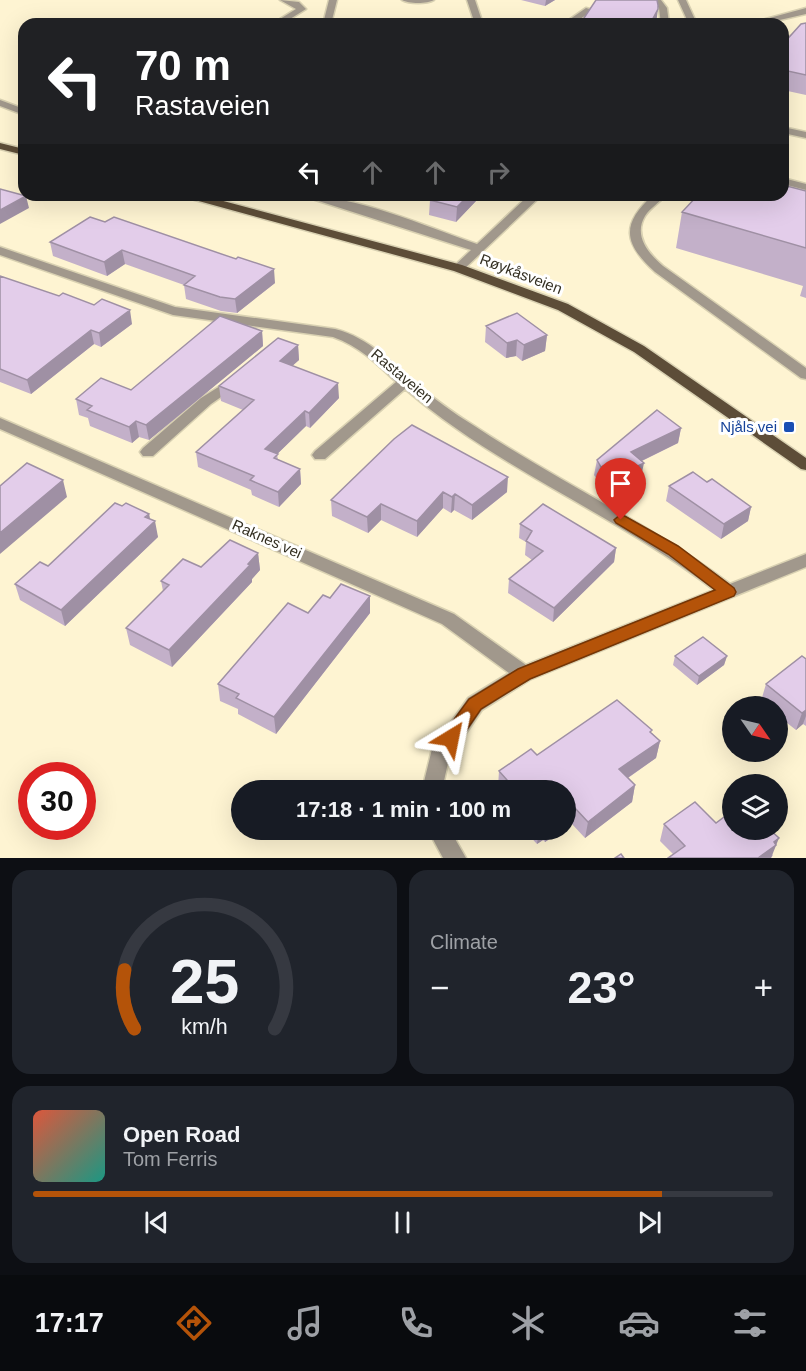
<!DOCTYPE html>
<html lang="en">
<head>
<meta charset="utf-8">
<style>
  :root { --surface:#171b24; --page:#20242c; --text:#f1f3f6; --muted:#9ea1a6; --line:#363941; --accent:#b45309 }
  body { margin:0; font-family:Arial,sans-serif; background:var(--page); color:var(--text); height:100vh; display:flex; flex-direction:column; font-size:22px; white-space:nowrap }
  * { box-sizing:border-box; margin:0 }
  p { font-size:20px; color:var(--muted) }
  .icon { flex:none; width:33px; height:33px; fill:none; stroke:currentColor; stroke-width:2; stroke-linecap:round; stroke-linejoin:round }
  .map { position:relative; height:858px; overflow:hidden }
  .drawer { display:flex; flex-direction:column; gap:12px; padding:12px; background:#0d0f14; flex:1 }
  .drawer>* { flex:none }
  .banner { position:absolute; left:18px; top:18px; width:771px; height:183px; border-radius:18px; box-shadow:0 6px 24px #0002; background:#202124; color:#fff; overflow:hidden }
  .needle { width:39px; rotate:124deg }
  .fabs { position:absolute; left:722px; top:696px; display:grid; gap:12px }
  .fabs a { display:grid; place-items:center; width:66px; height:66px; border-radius:50%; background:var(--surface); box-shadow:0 6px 24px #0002; font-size:30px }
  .speed { position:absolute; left:18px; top:762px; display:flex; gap:12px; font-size:30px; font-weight:700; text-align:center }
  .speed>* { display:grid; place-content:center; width:78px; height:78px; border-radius:50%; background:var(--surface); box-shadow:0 6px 24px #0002; line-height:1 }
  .speed .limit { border:9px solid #d22; background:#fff; color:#111 }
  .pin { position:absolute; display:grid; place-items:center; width:51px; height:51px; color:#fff; margin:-62px -26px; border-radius:50% 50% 50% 0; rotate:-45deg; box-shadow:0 0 6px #0007 }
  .pin .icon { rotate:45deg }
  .me { position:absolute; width:66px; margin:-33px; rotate:35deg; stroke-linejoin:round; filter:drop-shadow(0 0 4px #0008) }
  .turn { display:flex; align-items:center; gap:21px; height:126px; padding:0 18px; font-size:27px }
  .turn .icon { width:78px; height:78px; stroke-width:2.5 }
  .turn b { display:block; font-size:42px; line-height:51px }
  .lanes { display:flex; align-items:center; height:57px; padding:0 18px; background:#0003; justify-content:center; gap:30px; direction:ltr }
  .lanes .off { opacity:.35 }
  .big { font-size:45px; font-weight:700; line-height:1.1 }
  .drawer .widget { flex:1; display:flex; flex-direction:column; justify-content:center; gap:9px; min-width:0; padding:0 21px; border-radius:18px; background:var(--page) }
  .drawer .dial { align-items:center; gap:0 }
  .dial svg { height:156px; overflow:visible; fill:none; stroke:var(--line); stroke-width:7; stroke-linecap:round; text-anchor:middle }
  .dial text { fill:var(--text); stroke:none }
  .song { display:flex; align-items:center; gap:18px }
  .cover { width:72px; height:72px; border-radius:9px; background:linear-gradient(135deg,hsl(10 70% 55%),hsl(170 70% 35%)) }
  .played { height:6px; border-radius:3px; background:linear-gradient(90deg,var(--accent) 85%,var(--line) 85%) }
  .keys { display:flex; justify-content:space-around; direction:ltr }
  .heat { display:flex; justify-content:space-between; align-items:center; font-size:33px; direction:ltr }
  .drawer .tiles { flex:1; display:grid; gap:12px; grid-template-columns:1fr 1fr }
  .widget:last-child { grid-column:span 2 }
  .trip { position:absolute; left:231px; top:780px; width:345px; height:60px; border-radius:30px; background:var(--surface); box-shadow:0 6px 24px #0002; font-weight:700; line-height:60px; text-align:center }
  .menu { display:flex; height:96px; justify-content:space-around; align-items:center; background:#090b0e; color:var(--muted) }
  .menu .icon { width:42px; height:42px }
  .menu .active { color:var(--accent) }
  .menu b { font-size:27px; color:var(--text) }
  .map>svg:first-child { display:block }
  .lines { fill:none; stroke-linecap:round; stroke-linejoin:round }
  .minor-casing { stroke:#d9d1b2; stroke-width:3 }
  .major-casing { stroke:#d9d1b2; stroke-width:3 }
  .minor { fill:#a1988c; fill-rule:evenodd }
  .major { fill:#5d4d38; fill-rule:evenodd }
  .wall { fill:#c3b0c9 }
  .shaded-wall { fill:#9f90a4 }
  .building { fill:#e3cdea; stroke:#9f90a4; stroke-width:1.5 }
  .route { fill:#b45309; stroke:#753606; stroke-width:1.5 }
  .transit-dot { fill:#1a4fb4; stroke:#fff; stroke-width:2 }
  .labels { text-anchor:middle; stroke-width:6; stroke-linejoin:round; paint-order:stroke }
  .street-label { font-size:15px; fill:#332f22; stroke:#fff }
  .transit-label { font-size:15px; fill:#164399; stroke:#fff; text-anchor:end }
</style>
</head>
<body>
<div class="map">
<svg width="806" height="858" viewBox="0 0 806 858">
  <rect width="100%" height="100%" fill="#fef4d2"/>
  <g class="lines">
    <defs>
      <path id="minor" d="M280,0L299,2L306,9L282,24H272L296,9Z
        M329,0H337L331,24H323Z
        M402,0H434C427,4 409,4 402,0Z
        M467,0H475L483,24H475Z
        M652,0H661L667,8L669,24H661L659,8Z
        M678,0H686L697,24H689Z
        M586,8L593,10L573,24H563Z
        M806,8V14L762,24H747Z
        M806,32V38L783,44V38Z
        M0,100L24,109V115L0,106Z
        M783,127L806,132V138L783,133Z
        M783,178L806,184V190L783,184Z
        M300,195C354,195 425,226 477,244L529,195H542L462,271L458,272L452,268L471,250Z
        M653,195H666C660,202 650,208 645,216C633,236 649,254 663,266L806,368V379L801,378L655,272C623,243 621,224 653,195Z
        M0,247L175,307L335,329C370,338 391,363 417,385C435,399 453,413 473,425C557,481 649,523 730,584L806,554V567L531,679L482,710L449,758L442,790H422L432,749L468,698L509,673L442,624L0,429V418L454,614L526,665L714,590C617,515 499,470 405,389L325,459H315L312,455L315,451L396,382C376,363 359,346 333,337L173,315L0,255Z
        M236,376L241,377L243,380L241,383L211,404L153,456H143L140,452L143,448L201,398Z
        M428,830H450L466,858H443Z"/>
      <path id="major" d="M0,143L24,149V155L0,149Z
        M182,195H201L462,265L568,304L644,346L806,458V470L801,469L634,352L558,310L454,271L184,197Z"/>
    </defs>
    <use href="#minor" class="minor-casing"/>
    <use href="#major" class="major-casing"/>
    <use href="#minor" class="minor"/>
    <use href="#major" class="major"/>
  </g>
  <path class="wall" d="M521,0H555L545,6Z
    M806,23V95L783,90V44Z
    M806,191V298L800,296L803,286L676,248L682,212Z
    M337,195H357L350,200Z
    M435,195H476V201L456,222L429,215L430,200Z
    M90,217L275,283L237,313L221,311L186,299L184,285L125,264L107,276L53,256L50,242Z
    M0,276L132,324L101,347L94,344L31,394L0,382Z
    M486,326L547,335L545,351L522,361L516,356L506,358L485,342Z
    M262,331L263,346L149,440L139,437L132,443L90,426L88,418L79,415L76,399L131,390Z
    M298,345L299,360L292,366L339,398L310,428L306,426L277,454L278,460L300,469L301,484L279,507L252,495L251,490L198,467L196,452L243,410L221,401L219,386Z
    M681,428L678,443L642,461L641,477L615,491L602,480L599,482L594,475L597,460Z
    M394,439L507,492L472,520L454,510L451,513L443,508L417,537L381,520L368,533L332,516L331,500Z
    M707,482L751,507L748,521L721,539L666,501L669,486Z
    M122,506L149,514L150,519L158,537L65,626L20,600L15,584L48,566Z
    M520,524L616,548L614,562L553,622L508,593L509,579L532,560L525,555L526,542L519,538Z
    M258,553L260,570L252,579V582L172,667L130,645L126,628L163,591L161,581L201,567Z
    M370,596V613L276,734L238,714V709L220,701L218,684L308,613L330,598Z
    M675,656H727L724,665L697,685L673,665Z
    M806,659V726L803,724L796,730L777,715V706H767L761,701L766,684Z
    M652,733L660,741L656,758L628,778L635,785L632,802L585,838L571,823L566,790H501L498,787L499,771L537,755Z
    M716,823L773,855L771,858H668L673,854L660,841L664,824Z
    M524,830H563L545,842L543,840L537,844Z"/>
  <path class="shaded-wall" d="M546,0H555L545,6Z
    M658,9L656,24H650Z
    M350,195H357L350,200Z
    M469,195H476V201L456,222L457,207Z
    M26,196L29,208L0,224V210Z
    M122,250L125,264L107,276L104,262Z
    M274,269L275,283L237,313L235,299Z
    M130,310L132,324L101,347L99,333Z
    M91,330L94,344L31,394L27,380Z
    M262,331L263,346L149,440L146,425Z
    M547,335L545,351L522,361L524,345Z
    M517,340L516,356L506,358L507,343Z
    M298,345L299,360L281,376L280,361Z
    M338,383L339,398L310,428L309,413Z
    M305,411L306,426L267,464L265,449Z
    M136,421L139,437L132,443L129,427Z
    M681,428L678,443L629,467L631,452Z
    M644,463L641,477L615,491L617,476Z
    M604,466L602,480L599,482L601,467Z
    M300,469L301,484L279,507L278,492Z
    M508,477L507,492L472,520V505Z
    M63,480L67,497L0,554V533Z
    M443,492V508L417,537V521Z
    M455,494L454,510L451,513L452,497Z
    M381,504V520L368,533L367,517Z
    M751,507L748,521L721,539L724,524Z
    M149,514L151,525L155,521L158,537L65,626L61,610Z
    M616,548L614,562L553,622L554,608Z
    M258,553L260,570L252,579V582L172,667L169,650Z
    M370,596V613L276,734L274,717Z
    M727,656L724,665L697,685L699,676Z
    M806,710V716L803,724L796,730L802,713Z
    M660,741L656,758L616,786L619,769Z
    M635,785L632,802L585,838L588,822Z
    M574,807L571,823L566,828V813Z
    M539,830H544L543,840L537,844Z
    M547,830H563L545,842Z
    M779,838L771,858H758L774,842Z"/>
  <path class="building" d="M596,0H657L658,5V9L650,24H580Z
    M806,23V75L783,70V44L801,24Z
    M783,185L806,191V248L682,212L698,195H783Z
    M0,189L26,196L0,210Z
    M435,195H469L457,207L430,200Z
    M90,217L105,222L114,217L236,259L238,257L274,269L235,299L220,297L184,285L195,276L122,250L104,262L50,242Z
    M0,276L59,296L63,293L94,305L102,299L130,310L99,333L91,330L27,380L0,369Z
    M517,313L547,335L524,345L517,340L507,343L486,326Z
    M220,316L262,331L146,425L136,421L129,427L87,410L92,406L76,399L101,378L131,390Z
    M278,338L298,345L280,361L338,383L309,413L305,411L265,449L278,454L274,458L300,469L278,492L250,480L254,476L196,452L254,400L219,386Z
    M657,410L681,428L631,452L644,463L617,476L604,466L601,467L597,460Z
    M412,425L508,477L472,505L455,494L452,497L443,492L417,521L381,504L367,517L331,500L394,439Z
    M27,463L63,480L0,533V486Z
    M693,472L707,482L712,479L751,507L724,524L669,486Z
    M115,503L122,506L126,503L149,514L145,517L155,521L61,610L15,584L40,562L48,566Z
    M543,504L616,548L554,608L509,579L543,551L526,541L532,531L520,524Z
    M230,540L258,553L248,564L250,565L169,650L126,628L169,585L161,581L183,559L201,567Z
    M341,584L370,596L274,717L236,698L239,694L218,684L288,603L308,613L323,595L330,598Z
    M703,637L727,656L699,676L675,656Z
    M802,656L806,659V710L802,713L766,684Z
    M617,700L652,730L650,732L660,741L619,769L635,785L588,822L574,807L566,813V790H516L499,771L531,749L537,755Z
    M695,802L716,823L732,811V830H770L779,838L774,842L776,845L758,858H668L685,846L664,824Z
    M621,854L624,858H615Z"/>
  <path class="route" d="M621,514L678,546L734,588L736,592L734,596L530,679L481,709L457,744L451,746L444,744L442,738L444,733L469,699L518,669L715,590L668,554L616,523L614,520Z"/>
  <rect class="transit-dot" x="783" y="421" width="12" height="12" rx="3"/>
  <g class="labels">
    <g class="street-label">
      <text transform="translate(521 274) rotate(21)" y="5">Røykåsveien</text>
      <text transform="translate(402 376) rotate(40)" y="5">Rastaveien</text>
      <text transform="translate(267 539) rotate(24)" y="5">Raknes vei</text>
    </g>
    <g class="transit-label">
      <text x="777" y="432">Njåls vei</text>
    </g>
  </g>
</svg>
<div class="fabs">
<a><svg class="needle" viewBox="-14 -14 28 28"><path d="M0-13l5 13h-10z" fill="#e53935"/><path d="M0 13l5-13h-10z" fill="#9ea1a6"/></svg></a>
<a><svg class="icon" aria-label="layers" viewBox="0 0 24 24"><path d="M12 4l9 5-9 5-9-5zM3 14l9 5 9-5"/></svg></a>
</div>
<div class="speed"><div class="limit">30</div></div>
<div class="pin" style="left:621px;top:520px;background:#d93025"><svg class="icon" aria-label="arrive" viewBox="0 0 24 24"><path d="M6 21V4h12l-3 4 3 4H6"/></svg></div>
<svg class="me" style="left:451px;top:738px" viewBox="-20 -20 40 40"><path d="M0-17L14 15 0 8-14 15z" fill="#b45309" stroke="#fff" stroke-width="4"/></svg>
<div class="trip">17:18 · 1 min · 100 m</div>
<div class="banner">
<div class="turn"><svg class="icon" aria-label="left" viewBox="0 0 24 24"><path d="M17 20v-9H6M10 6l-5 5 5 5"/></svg><div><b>70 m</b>Rastaveien</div></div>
<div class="lanes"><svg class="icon" aria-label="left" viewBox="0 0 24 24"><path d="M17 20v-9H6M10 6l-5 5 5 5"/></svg><svg class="icon off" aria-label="ahead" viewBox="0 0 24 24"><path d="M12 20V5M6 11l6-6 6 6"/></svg><svg class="icon off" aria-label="ahead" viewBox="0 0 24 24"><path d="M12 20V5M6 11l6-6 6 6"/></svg><svg class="icon off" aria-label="right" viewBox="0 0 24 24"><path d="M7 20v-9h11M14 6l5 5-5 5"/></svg></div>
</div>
</div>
<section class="drawer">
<div class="tiles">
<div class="widget dial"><svg viewBox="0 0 100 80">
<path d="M14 69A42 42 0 1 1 86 69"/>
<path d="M14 69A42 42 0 0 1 9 39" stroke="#b45309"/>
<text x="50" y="56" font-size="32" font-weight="700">25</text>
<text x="50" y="72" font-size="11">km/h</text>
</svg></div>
<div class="widget"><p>Climate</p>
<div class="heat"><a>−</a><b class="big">23°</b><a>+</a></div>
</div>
<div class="widget">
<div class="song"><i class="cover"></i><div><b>Open Road</b><p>Tom Ferris</p></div></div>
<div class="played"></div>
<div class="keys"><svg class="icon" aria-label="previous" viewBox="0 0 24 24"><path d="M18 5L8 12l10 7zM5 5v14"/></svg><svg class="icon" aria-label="pause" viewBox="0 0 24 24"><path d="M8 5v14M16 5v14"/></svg><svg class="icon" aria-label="next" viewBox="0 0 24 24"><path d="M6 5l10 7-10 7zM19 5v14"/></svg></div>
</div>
</div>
</section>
<nav class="menu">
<b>17:17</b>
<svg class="icon active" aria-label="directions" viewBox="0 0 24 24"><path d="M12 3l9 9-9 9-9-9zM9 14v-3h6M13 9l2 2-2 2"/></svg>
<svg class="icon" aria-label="music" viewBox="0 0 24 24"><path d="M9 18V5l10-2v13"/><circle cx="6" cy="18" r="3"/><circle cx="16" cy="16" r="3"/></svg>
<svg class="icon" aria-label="phone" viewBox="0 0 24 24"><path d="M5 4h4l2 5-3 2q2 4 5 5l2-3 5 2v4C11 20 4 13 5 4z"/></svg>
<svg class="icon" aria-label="climate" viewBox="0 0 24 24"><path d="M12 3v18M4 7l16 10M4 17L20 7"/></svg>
<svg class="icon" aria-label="car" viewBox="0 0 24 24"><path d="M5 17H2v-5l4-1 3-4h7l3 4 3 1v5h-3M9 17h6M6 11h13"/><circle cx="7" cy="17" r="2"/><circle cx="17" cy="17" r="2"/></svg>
<svg class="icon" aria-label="filters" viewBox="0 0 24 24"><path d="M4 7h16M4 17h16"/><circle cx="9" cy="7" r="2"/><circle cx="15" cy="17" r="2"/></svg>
</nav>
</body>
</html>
